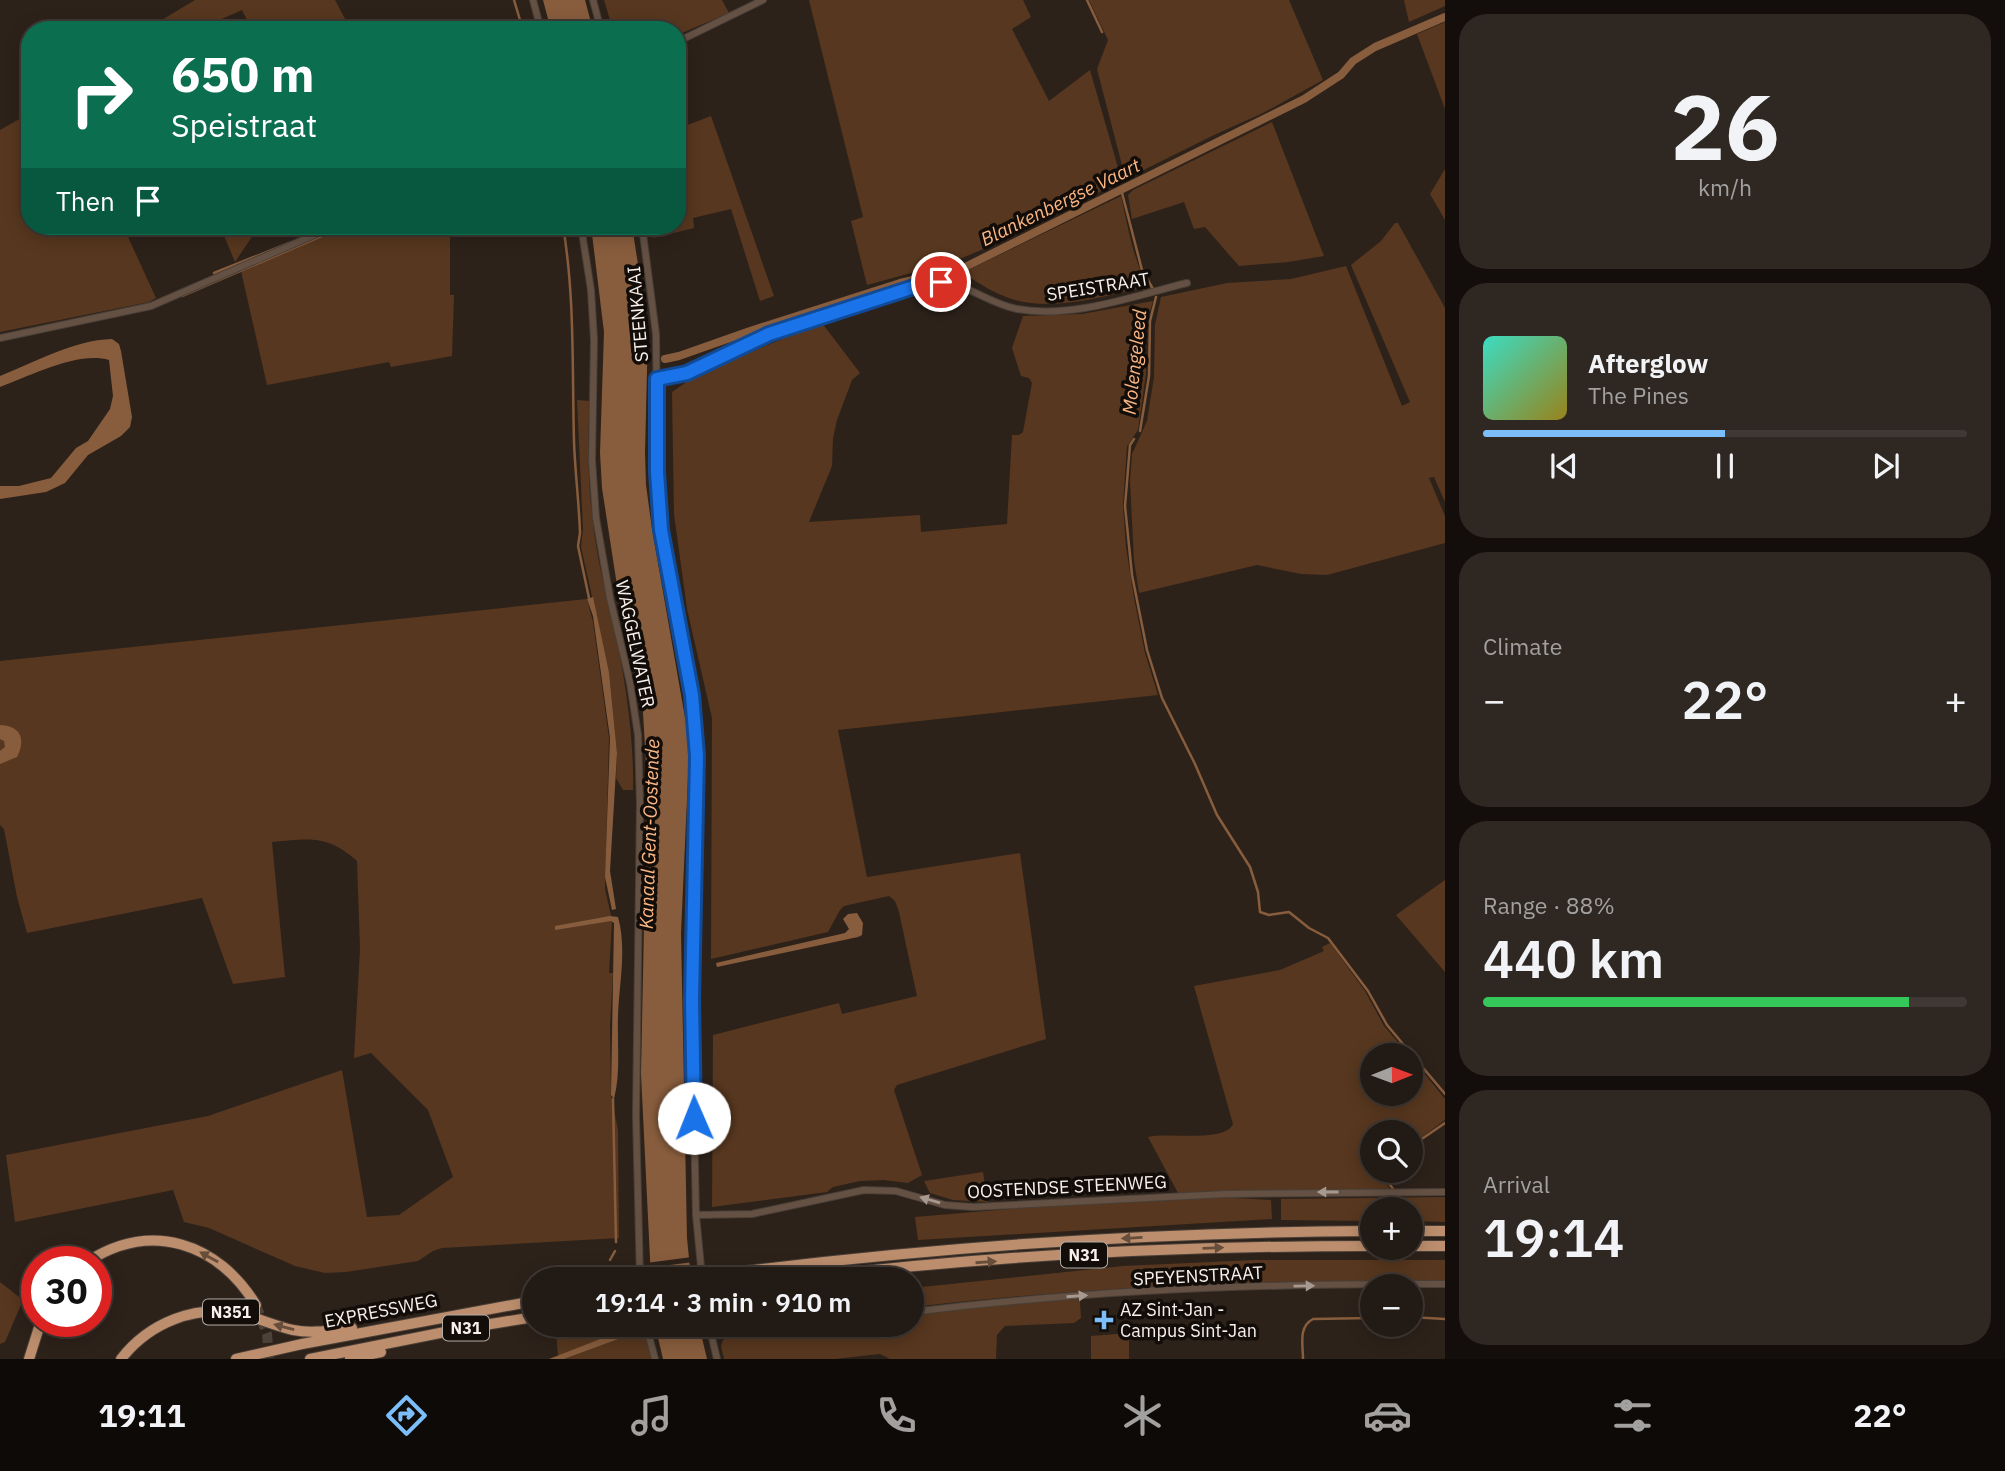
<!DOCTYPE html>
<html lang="en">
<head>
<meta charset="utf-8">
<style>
  :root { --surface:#221a14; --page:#2e2722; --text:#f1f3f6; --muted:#a2a1a0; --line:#3f3834; --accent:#7cbef9 }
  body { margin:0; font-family:"IBM Plex Sans",sans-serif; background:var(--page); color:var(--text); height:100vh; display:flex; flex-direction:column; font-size:26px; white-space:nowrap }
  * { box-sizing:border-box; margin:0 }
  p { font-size:23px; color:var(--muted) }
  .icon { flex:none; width:38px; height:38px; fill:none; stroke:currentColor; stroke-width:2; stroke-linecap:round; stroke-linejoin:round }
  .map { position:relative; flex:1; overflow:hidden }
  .details { display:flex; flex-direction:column; gap:14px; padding:14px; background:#130e0b; width:560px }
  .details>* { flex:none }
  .guide { position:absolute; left:21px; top:21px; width:665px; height:214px; border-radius:28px; box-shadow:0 4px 18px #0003,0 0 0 2px var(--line); background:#0b6e4f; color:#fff; overflow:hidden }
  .needle { width:46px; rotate:89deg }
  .controls { position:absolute; left:1360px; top:1043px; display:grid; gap:14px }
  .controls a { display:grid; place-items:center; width:63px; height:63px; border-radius:50%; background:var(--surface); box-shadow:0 4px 18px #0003,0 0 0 2px var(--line); font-size:35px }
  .speed { position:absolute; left:21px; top:1246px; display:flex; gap:14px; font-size:35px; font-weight:700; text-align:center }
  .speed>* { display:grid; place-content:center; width:91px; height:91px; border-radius:50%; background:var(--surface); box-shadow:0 4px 18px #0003,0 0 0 2px var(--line); line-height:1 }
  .speed .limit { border:10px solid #d22; background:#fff; color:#111 }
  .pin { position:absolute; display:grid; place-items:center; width:60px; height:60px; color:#fff; margin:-30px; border:4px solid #fff; border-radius:50%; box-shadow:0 2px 7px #0007 }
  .me { position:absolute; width:77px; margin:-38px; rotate:359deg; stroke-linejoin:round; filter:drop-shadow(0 0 5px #0008) }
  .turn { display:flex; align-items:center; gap:24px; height:147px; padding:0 35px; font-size:32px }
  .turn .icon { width:91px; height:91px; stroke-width:2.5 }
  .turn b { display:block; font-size:49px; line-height:60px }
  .then { display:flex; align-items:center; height:66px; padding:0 35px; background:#0003; gap:14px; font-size:26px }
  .big { font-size:52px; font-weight:600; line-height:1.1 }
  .details .widget { flex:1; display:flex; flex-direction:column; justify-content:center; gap:10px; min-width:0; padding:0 24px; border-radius:28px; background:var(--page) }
  .details .dial { align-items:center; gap:0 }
  .dial b { font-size:91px; line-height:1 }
  .song { display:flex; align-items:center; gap:21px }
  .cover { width:84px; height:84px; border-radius:10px; background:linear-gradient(135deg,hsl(170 70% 55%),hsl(50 70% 35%)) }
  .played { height:7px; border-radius:4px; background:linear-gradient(90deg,var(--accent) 50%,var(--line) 50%) }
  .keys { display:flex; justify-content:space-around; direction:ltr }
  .heat { display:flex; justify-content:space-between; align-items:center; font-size:38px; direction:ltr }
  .charge { height:10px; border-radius:5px; background:linear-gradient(90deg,#34c759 88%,var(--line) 0) }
  .trip { position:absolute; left:522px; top:1267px; width:402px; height:70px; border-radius:35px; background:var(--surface); box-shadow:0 4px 18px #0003,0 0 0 2px var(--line); font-weight:600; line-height:70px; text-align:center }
  .menu { display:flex; height:112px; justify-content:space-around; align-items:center; background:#0e0a08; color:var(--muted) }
  .menu .icon { width:49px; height:49px }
  .menu .active { color:var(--accent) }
  .menu b { font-size:32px; color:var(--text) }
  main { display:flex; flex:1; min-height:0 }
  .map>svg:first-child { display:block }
  .green { fill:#57371f }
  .water { fill:#885d3d }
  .pier { fill:#2d221a }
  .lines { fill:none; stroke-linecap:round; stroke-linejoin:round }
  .stream { stroke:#885d3d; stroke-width:2.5 }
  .canal { stroke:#885d3d; stroke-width:8 }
  .highway-tunnel { stroke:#4b4139; stroke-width:10; stroke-dasharray:10 5; stroke-linecap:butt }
  .street-casing { stroke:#493f37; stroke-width:8 }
  .highway-casing { stroke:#493f37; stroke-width:12 }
  .street { stroke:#645144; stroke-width:6 }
  .highway { stroke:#bc8e6d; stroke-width:10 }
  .highway-bridge-casing { stroke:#493f37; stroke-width:12; stroke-linecap:butt }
  .highway-bridge { stroke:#bc8e6d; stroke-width:10 }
  .oneway { fill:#a7998f }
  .oneway2 { fill:#674e3b }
  .route-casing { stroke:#114b97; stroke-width:18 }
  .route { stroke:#1a73e8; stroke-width:12 }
  .poi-dot { fill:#7cbef9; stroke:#120d09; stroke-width:2.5 }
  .labels { text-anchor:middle; stroke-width:7; stroke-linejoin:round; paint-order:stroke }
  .shield { fill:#120d09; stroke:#b3aca7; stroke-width:2 }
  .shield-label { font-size:16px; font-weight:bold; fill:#f8f0eb }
  .street-label { font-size:18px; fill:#f8f0eb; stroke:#120d09 }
  .poi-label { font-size:18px; fill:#f8f0eb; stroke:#120d09; text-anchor:start }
  .water-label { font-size:19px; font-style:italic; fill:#fbb684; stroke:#120d09 }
</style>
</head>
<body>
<main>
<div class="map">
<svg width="1445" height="1359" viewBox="0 0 1445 1359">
  <rect width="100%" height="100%" fill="#2d221a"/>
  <path class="green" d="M195,0H335L351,30H252L242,10L197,30H145Z
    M604,0H722L729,13L677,35V30H613Z
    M809,0H1023L1031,17L1012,29L1049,101L1090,70L1119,171L1123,169L1097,69L1108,40L1089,0H1289L1323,80L1263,113L1214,135L995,244L955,261L867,285L851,221L863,217Z
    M1404,0H1445V6L1409,22Z
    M1445,22V109L1417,34Z
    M30,113V226H123L156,298L149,302L0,332V130Z
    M711,116L774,296L760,301L731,209L693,218L694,228L653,238L651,226H677V129Z
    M1272,122L1324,256L1288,262L1239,266L1205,227L1194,229L1184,202L1132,219L1128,195L1133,190Z
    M1445,169V220L1430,194Z
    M1121,196C1128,226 1133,262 1150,289L1144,291L1142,288C1100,297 1048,313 1006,297C990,291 976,281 962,273Z
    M1395,223H1398L1445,308V502L1434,477L1429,478L1445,516V543L1327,575L1301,574L1257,565L1139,593L1134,560L1130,481L1132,454L1147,421L1154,377L1155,325L1161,297L1227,283L1291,279L1346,266L1402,406L1410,402L1351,265L1381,241Z
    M220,226H259L235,262Z
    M348,226H450V295H454L452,356L391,367L389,362L267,385L241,271Z
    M1153,301L1146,326V374L1138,430L1127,446L1123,505L1126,547L1134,598L1145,653L1158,695L838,730L867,877L1020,853L1046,1039L897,1085L894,1090L922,1175L908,1183L884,1180L860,1181L833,1187L827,1192L712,1207L713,1035L839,1003L842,1014L917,996L899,912L895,901L889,896L844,906L840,910L828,932L711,959L712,718L687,609L674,514L672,392L701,372L822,323L860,373L852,380L837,420L833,438L832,466L809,522L920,515L921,532L1007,524L1012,435H1019L1023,432L1032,383L1029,378L1021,376L1012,348L1023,316L1082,314Z
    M577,400L590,401C586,454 589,509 599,562C603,583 610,604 614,625C625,680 634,734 633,790H623L616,778L617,753L609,672L581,547L583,529Z
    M587,599L593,622L609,738L605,889L612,920L609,973H613L610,1025L611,1095L618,1130L619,1238L442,1248L433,1251L418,1261L346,1272L325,1273L295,1266L209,1228L184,1222L173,1190L15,1222L6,1155L208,1116L342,1070L367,1217L399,1215L453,1177L428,1110L371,1053L354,1058L360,949L357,861C326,834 310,839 272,842L285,977L233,984L202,898L27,933L17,897L4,829L0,825V661Z
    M1445,880V972L1396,915Z
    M1330,943L1365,991L1384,1026L1409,1055H1372V1094H1410L1411,1057L1445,1099V1120L1411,1145L1410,1132H1372V1171H1381L1380,1174L1390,1189L1178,1193L1148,1137C1167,1132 1225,1143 1233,1124L1194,986L1280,970L1324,951L1322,947Z
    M983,1172L988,1202L953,1200L930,1193L924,1181Z
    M1218,1197L1271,1200L1272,1219L918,1240L915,1217L1033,1207Z
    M1445,1197V1222L1411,1221L1410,1209H1372V1221L1281,1220V1199Z
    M1254,1260H1445V1282C1268,1278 1088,1287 912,1307V1288L1123,1266Z
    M0,1282L23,1300L5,1342L0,1344Z
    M1077,1299L1080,1302L1081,1318L1074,1323L1005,1326L997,1335L996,1359H890L880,1354L835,1359H724L721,1346L723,1340L729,1337L844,1325H912V1316L1010,1303Z
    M604,1325H642L653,1359H564L624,1337L628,1333L626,1330L558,1356L556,1331Z
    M1129,1333V1359H1091V1336Z"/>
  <path class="water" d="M543,0H585L593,30H551Z
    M591,226H632L648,328L645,453L646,485L652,529L687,729L689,755L681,933L687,1238L691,1279H651L641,1074L647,779L643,713L618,592L602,488L600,453L604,332Z
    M112,339L119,344L121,351L132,417L130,427L121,436L88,455L65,483L46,492L0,499V486H19L51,478L76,448L88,441L110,409L113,396L109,360C78,351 30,376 0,387V376C35,362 74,340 112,339Z
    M593,597L609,672L617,753L610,871L616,909L612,910L605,877L610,738L593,616L587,599Z
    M0,725C21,726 26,739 17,757L0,764V751L5,747L4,741L0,739Z
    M857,913L863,923L862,935L858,937L717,967L716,963L845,933L849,929L843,919L848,914Z
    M610,916L618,917C627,949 619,984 618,1016C617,1044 621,1071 614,1099L611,1095L614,923L611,921L555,930V926Z
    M655,1325H699L707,1359H663Z
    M626,1329L628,1334L624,1337L564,1359H549Z"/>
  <path class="pier" d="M692,1257L693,1262L647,1268L646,1263Z
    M693,1266L695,1279H648L647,1273Z"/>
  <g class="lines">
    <path class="stream" d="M514,0L523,30
      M1087,0L1102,32
      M1121,189L1142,270L1153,289
      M563,226C575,297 572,370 574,441C575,472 579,502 580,533L578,546L589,598
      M214,273L289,243
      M182,296L345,226
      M1140,431L1149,376L1150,321L1156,297
      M1134,439L1130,445L1125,506L1132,575L1147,650L1162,698L1195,764L1217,815L1250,867L1258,892L1260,912L1269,915L1289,912L1309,928L1328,938L1368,991L1387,1025L1445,1094
      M613,1099L616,1242
      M1410,1147L1445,1123
      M1383,1171L1384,1176L1393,1189
      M610,1260L615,1251
      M1410,1317L1445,1319
      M633,1329L639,1328
      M1303,1359C1303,1344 1298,1327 1313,1319L1372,1318"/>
    <path class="canal" d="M665,359L679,356L750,331L900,283L961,269L1304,99L1341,75L1353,61L1375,47L1445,17"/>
    <path class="highway-tunnel" d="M256,1305L267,1334L269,1359"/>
    <defs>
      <path id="street" d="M533,0L541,30
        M593,0L601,30
        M677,42L763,0
        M581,226L591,290L594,340L592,460L596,518L610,598L630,683L638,735L640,804L636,1116L640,1279
        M642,226L656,334L658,504L692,695L697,756L692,1025L696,1215L702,1277
        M0,338L151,306L335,226
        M657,379L687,373L769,334L930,283C964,279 985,303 1017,309C1073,319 1133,296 1187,283
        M696,1215L752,1214L864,1190L896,1191L945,1205L973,1207L1226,1194L1445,1192
        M912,1312C1088,1290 1267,1283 1445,1284
        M646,1325L655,1359
        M709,1325L717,1359
        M710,1330L751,1331L813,1325"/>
      <path id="highway" d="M1410,1231H1445
        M1410,1246H1445
        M87,1262C151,1220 218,1243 256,1305
        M730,1273C943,1246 1157,1232 1372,1231
        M796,1279C987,1255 1180,1246 1372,1246
        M29,1359L41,1321
        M121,1359C149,1323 195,1304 241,1314C258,1318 275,1326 293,1330C313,1334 332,1330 352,1328
        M236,1359L302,1344L534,1301
        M310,1359L460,1329L534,1317
        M350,1359L381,1352"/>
    </defs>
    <use href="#street" class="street-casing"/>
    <use href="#highway" class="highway-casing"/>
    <use href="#street" class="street"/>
    <use href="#highway" class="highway"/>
    <defs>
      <path id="highway-bridge" d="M687,1279L730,1273"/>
    </defs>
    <use href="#highway-bridge" class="highway-bridge-casing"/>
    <use href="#highway-bridge" class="highway-bridge"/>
  </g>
  <defs><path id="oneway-solid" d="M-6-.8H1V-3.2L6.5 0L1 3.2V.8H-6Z" transform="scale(1.75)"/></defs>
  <g class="oneway">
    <use href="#oneway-solid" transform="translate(1328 1192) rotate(180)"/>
    <use href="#oneway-solid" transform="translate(930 1200) rotate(-164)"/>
    <use href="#oneway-solid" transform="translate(1304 1286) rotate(-1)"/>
    <use href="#oneway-solid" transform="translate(1077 1296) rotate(-4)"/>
  </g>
  <g class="oneway2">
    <use href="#oneway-solid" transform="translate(1132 1238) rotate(177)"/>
    <use href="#oneway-solid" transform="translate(1213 1248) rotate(-2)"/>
    <use href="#oneway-solid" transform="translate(209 1257) rotate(-151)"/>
    <use href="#oneway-solid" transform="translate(986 1262) rotate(-4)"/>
    <use href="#oneway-solid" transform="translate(284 1327) rotate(-165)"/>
  </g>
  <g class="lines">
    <defs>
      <path id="route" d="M694,1118L692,1000L697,756L692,695L661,530L657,472V379L687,373L769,334L920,285L941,282"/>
    </defs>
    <use href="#route" class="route-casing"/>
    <use href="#route" class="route"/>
  </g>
  <path class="poi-dot" d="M1100.5 1309.5h7v7h7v7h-7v7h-7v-7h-7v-7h7z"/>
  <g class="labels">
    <g class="shield">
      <rect x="1061" y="1242.5" width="46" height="25" rx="5"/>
      <rect x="203" y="1299.5" width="56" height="25" rx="5"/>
      <rect x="443" y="1315.5" width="46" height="25" rx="5"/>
    </g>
    <g class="shield-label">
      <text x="1084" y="1261">N31</text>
      <text x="231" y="1318">N351</text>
      <text x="466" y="1334">N31</text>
    </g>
    <g class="street-label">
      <text transform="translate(1098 287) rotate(-9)" y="6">SPEISTRAAT</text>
      <text transform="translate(638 314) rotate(-95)" y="6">STEENKAAI</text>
      <text transform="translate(635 644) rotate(78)" y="6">WAGGELWATER</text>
      <text transform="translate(1067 1187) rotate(-3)" y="6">OOSTENDSE STEENWEG</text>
      <text transform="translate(1198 1276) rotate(-3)" y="6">SPEYENSTRAAT</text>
      <text transform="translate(381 1311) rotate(-11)" y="6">EXPRESSWEG</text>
    </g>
    <g class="poi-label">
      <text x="1120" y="1316">AZ Sint-Jan -<tspan x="1120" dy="21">Campus Sint-Jan</tspan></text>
    </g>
    <g class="water-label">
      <text transform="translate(1060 202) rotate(-26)" y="7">Blankenbergse Vaart</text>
      <text transform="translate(1134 362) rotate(-84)" y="7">Molengeleed</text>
      <text transform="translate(649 834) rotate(-88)" y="7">Kanaal Gent-Oostende</text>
    </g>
  </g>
</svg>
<div class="controls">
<a><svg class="needle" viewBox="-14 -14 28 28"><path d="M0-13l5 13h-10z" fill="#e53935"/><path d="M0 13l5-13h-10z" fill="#a2a1a0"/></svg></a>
<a><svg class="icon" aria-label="search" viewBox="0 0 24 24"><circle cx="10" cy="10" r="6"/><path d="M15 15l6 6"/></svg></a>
<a>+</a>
<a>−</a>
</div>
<div class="speed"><div class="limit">30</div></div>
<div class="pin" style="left:941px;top:282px;background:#d93025"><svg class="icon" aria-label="arrive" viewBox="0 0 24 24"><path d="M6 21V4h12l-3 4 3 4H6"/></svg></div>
<svg class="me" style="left:694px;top:1118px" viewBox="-20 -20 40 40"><circle r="19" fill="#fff"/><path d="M0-13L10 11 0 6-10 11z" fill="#1a73e8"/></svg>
<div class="trip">19:14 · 3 min · 910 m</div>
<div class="guide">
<div class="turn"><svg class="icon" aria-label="right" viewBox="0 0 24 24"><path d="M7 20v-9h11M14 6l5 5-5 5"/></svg><div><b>650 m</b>Speistraat</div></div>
<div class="then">Then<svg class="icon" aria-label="arrive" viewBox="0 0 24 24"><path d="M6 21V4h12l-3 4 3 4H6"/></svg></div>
</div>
</div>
<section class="details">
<div class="widget dial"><b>26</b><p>km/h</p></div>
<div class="widget">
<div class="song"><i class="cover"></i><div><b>Afterglow</b><p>The Pines</p></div></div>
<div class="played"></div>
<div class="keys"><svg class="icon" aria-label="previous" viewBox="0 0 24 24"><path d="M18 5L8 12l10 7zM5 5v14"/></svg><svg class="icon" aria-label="pause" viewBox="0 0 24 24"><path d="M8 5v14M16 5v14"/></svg><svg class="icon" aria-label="next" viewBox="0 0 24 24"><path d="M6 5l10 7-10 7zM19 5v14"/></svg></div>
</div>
<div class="widget"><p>Climate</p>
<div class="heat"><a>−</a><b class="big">22°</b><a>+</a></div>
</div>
<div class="widget"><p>Range · 88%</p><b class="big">440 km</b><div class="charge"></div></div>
<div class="widget"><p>Arrival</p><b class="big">19:14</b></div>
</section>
</main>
<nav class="menu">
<b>19:11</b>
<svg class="icon active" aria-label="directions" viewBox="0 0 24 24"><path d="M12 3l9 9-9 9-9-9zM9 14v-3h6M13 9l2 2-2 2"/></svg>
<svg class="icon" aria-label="music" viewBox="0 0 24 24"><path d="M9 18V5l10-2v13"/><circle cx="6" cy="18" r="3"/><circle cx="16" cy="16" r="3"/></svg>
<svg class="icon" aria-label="phone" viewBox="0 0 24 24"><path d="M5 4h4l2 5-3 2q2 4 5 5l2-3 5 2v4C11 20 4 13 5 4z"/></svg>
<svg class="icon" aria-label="climate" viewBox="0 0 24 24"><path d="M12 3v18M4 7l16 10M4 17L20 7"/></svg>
<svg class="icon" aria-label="car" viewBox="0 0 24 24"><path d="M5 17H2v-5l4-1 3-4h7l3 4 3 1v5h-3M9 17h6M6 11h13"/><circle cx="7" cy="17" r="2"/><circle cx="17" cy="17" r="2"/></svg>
<svg class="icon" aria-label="filters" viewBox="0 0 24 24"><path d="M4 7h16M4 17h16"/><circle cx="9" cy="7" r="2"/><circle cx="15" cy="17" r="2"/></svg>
<b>22°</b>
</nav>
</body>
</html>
